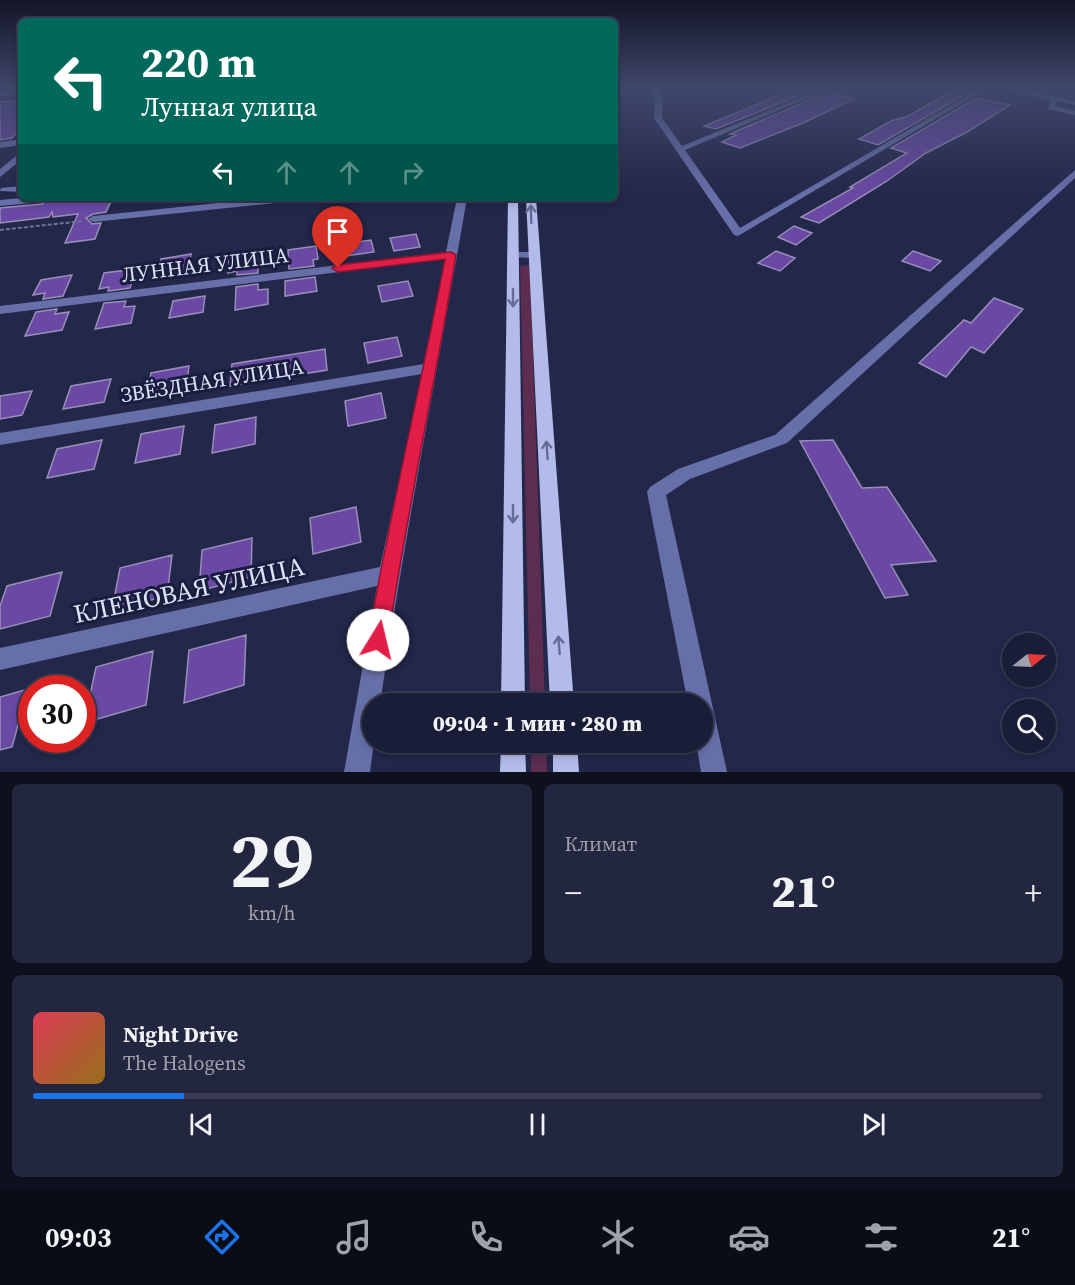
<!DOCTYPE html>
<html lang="ru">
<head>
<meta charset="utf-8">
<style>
  :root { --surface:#1a1d37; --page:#23263f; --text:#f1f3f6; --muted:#9fa2ad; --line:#383b52; --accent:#1a73e8 }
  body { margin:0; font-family:"Source Serif 4",serif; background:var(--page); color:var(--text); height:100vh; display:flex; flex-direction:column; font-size:22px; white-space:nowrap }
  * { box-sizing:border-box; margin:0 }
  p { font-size:20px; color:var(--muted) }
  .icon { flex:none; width:33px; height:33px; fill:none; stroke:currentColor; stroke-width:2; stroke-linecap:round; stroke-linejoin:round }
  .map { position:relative; height:772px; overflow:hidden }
  .details { display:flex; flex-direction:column; gap:12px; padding:12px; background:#0e101e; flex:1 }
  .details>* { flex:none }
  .guide { position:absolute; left:18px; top:18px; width:600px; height:183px; border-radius:9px; box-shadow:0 3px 9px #0003,0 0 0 2px var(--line); background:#00695c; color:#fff; overflow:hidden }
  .needle { width:39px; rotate:72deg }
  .buttons { position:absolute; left:1002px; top:633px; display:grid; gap:12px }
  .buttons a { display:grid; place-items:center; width:54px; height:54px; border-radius:50%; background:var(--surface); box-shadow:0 3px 9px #0003,0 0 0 2px var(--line); font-size:30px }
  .speed { position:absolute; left:18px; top:675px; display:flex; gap:12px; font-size:30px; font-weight:700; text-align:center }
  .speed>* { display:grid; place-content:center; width:78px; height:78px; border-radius:50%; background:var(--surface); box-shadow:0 3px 9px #0003,0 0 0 2px var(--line); line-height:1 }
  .speed .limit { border:9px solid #d22; background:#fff; color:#111 }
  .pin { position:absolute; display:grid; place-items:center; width:51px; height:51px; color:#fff; margin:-62px -26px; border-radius:50% 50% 50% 0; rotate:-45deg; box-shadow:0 0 6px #0007 }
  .pin .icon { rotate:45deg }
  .me { position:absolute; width:66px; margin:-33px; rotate:9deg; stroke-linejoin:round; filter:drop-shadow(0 0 4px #0008) }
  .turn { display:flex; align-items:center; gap:21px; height:126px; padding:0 24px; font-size:27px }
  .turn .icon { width:78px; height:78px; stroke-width:2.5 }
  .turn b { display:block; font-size:42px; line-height:51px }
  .lanes { display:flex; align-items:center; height:57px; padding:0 24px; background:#0003; justify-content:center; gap:30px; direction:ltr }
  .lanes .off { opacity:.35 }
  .big { font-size:45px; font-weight:800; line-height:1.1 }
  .details .tile { flex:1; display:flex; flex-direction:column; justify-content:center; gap:9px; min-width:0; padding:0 21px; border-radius:9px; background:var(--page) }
  .details .dial { align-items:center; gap:0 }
  .dial b { font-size:78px; line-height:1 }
  .song { display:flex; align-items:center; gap:18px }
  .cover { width:72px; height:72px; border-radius:9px; background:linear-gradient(135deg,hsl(350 70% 55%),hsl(40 70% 35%)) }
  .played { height:6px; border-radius:3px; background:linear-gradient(90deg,var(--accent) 15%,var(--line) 15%) }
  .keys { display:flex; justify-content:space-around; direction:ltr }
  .heat { display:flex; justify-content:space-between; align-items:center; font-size:33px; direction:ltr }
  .details .tiles { flex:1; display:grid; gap:12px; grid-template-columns:1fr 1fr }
  .tile:last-child { grid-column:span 2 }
  .trip { position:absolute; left:362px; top:693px; width:351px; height:60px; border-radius:30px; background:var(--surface); box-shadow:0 3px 9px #0003,0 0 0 2px var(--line); font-weight:800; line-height:60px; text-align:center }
  .dock { display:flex; height:96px; justify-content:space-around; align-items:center; background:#0a0c16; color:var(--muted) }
  .dock .icon { width:42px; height:42px }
  .dock .selected { color:var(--accent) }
  .dock b { font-size:27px; color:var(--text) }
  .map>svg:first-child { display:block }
  .built { fill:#2c3057 }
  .green { fill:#5c2c51 }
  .building { fill:#6949a4; stroke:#998eb7; stroke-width:1.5 }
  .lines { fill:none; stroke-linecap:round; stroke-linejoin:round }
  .path { stroke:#6f7390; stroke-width:2; stroke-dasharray:4 2; stroke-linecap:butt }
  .minor { fill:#676fa9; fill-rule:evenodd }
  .major { fill:#b2bbea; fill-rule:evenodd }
  .oneway { stroke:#666c94 }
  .route { fill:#e11d48; stroke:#92132f; stroke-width:1.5 }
  .labels { text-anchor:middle; stroke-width:6; stroke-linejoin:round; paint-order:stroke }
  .street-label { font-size:21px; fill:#dde1f7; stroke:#1a1d3e }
  .near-street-label { font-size:26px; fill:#dde1f7; stroke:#1a1d3e }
</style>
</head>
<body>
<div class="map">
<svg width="1075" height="772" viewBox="0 0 1075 772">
  <rect width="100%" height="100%" fill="#232749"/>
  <path class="built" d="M1015,88H1075V101L1052,95Z"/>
  <path class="green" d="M530,265L545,703H530L520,266Z
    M531,743H546L547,772H531Z"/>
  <path class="building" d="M797,88L815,89L716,129L704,126Z
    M828,92L854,99L803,123L740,148L722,142L736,135L730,134Z
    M951,92L964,95L878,145L859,139L891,121L908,116Z
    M976,98L1010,105L967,132L926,153L887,181L819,223L801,217L853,188L850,187L907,153L891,148Z
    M21,100V127L12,138L0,140V102Z
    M49,198H71L78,202L112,199L106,212L93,214L86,218L92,224L101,223L95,239L65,243L78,214L53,217L52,212L49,217L0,223V208L42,204Z
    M794,226L812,233L796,245L778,237Z
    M416,234L420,247L394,251L390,238Z
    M371,240L374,252L346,256L344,244Z
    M316,246L318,259L313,260L314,266L289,269L288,250Z
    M776,251L795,258L780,271L758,263Z
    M913,251L941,261L930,271L902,261Z
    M191,254L189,268L158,273L161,259Z
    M258,254V273L237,275V271L228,273L229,259Z
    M136,269L130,288L108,291L109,287L99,289L104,273Z
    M72,275L63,296L43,299L45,293L33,295L41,280Z
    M315,277L317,291L285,296V281Z
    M408,281L413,296L382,302L378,286Z
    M258,284V290L268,289V304L235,310L236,287Z
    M205,296L203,312L169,318L173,301Z
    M994,298L1023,309L984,353L971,347L946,377L919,363L964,320L971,323Z
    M126,301L124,307L135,306L131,323L95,329L104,303Z
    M57,309L55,314L69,312L62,330L25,336L36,312Z
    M397,337L402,356L368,363L364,343Z
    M325,349L327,370L230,386L232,364Z
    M189,366L186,388L146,396L151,373Z
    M111,379L104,402L63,409L71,386Z
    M32,391L22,415L0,419V396Z
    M381,393L386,418L348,426L345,401Z
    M256,417L255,444L212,453L215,425Z
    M184,426L180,454L135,463L141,434Z
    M102,440L94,469L47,478L57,449Z
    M833,440L862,488L887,487L936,561L891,565L908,595L885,598L800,441Z
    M356,507L361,542L313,554L310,518Z
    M252,538L251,577L199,591L202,550Z
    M172,555L167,596L112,610L120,568Z
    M62,572L50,616L0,629V606L7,586Z
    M246,635L244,685L184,703L189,650Z
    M153,651L146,705L84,723L96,667Z
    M28,689L12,747L0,750V697Z"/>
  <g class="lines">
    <path class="path" d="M0,230L83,221"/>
    <path class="minor" d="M651,88H657L663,98L662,118L682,146L823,88H832L685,150L740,228L980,88H988L738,236L734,235L654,118L655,98Z
      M1000,88H1013L1075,101V105L1057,101L1055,106L1075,111V115L1048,109L1050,100Z
      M21,90V94L0,96V92Z
      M21,139V145L0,148V142Z
      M21,152V160L0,177V169Z
      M1075,170V178L787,443L690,479L666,495L727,772H701L696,742H702V704H688L647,492L650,487L678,469L775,435Z
      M21,186V192L0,191L1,188Z
      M21,198H46L47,199L42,202L0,206V200Z
      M265,198H299L294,201L93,222L88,219L93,216Z
      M457,198H467C438,367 405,534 380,704H372V742H374L370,772H344L377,586L0,670V648L380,567L422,374L0,445V433L424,364L445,259L0,314V306L446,252Z
      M513,252H533L539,255L533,258L509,257L507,255Z"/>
    <path class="major" d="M508,198H518L525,704H501Z
      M526,198H536L574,704H550Z
      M501,742H525L526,772H500Z
      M553,742H577L579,772H553Z"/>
  </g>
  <defs><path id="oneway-shaft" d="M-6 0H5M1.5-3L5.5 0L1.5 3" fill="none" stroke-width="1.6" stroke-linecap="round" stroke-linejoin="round" transform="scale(1.5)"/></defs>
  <g class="oneway">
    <use href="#oneway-shaft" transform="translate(531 214) rotate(-92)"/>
    <use href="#oneway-shaft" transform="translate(513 298) rotate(90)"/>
    <use href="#oneway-shaft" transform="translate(547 450) rotate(-94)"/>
    <use href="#oneway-shaft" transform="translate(513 514) rotate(90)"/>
    <use href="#oneway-shaft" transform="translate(559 645) rotate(-94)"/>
  </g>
  <linearGradient id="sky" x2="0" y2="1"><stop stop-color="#131528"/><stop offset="0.45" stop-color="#3f476a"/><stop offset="1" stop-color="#3f476a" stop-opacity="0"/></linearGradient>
  <rect width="1075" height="196" fill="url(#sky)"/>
  <path class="route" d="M451,252L456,255C435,384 407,511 388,640L385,647L378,650L371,647L368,640C390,512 421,386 445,259L338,272L332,268L338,265Z"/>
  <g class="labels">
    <g class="street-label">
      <text transform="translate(205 265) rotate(-7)" y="7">ЛУННАЯ УЛИЦА</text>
      <text transform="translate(212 381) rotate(-9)" y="7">ЗВЁЗДНАЯ УЛИЦА</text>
    </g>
    <g class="near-street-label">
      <text transform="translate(189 590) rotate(-12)" y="9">КЛЕНОВАЯ УЛИЦА</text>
    </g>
  </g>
</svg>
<div class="buttons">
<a><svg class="needle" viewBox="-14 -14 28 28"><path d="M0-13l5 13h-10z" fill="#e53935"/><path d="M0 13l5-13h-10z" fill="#9fa2ad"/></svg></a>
<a><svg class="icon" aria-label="search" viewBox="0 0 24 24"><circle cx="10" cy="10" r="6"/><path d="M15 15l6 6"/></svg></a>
</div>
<div class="speed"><div class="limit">30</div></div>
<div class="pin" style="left:338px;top:268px;background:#d93025"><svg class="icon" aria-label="arrive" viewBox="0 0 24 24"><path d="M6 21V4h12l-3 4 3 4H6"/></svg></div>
<svg class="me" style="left:378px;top:640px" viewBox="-20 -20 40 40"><circle r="19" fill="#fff"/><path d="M0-13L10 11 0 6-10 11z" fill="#e11d48"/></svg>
<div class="trip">09:04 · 1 мин · 280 m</div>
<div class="guide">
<div class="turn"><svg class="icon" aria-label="left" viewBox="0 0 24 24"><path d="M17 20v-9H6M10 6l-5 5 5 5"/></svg><div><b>220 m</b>Лунная улица</div></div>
<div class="lanes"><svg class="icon" aria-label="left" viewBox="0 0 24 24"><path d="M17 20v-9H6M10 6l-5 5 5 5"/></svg><svg class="icon off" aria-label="ahead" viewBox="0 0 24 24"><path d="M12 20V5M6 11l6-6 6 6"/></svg><svg class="icon off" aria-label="ahead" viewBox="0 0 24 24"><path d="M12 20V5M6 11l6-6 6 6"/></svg><svg class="icon off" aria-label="right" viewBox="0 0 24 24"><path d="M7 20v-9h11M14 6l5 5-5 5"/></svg></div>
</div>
</div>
<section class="details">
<div class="tiles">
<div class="tile dial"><b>29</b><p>km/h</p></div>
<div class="tile"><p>Климат</p>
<div class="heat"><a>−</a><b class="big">21°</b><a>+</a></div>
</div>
<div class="tile">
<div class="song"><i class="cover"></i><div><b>Night Drive</b><p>The Halogens</p></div></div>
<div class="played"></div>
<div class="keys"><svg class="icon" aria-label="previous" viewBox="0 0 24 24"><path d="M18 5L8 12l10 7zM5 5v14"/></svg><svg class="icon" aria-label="pause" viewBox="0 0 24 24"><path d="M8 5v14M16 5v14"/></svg><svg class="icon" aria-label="next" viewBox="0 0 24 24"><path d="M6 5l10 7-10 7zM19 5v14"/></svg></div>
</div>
</div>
</section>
<nav class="dock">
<b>09:03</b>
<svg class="icon selected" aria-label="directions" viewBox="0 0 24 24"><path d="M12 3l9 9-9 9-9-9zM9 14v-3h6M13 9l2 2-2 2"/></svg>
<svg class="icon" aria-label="music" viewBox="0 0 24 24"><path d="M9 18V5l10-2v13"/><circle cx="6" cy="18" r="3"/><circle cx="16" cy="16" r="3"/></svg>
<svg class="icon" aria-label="phone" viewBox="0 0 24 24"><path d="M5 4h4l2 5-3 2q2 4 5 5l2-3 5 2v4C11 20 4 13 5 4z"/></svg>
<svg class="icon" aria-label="climate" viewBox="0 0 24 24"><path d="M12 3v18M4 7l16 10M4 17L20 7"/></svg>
<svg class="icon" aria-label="car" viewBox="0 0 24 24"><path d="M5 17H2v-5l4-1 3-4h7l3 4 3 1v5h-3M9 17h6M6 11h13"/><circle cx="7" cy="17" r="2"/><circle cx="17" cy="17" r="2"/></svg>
<svg class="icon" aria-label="filters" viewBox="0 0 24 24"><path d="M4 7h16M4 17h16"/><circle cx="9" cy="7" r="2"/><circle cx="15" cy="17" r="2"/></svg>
<b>21°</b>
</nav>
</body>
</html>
